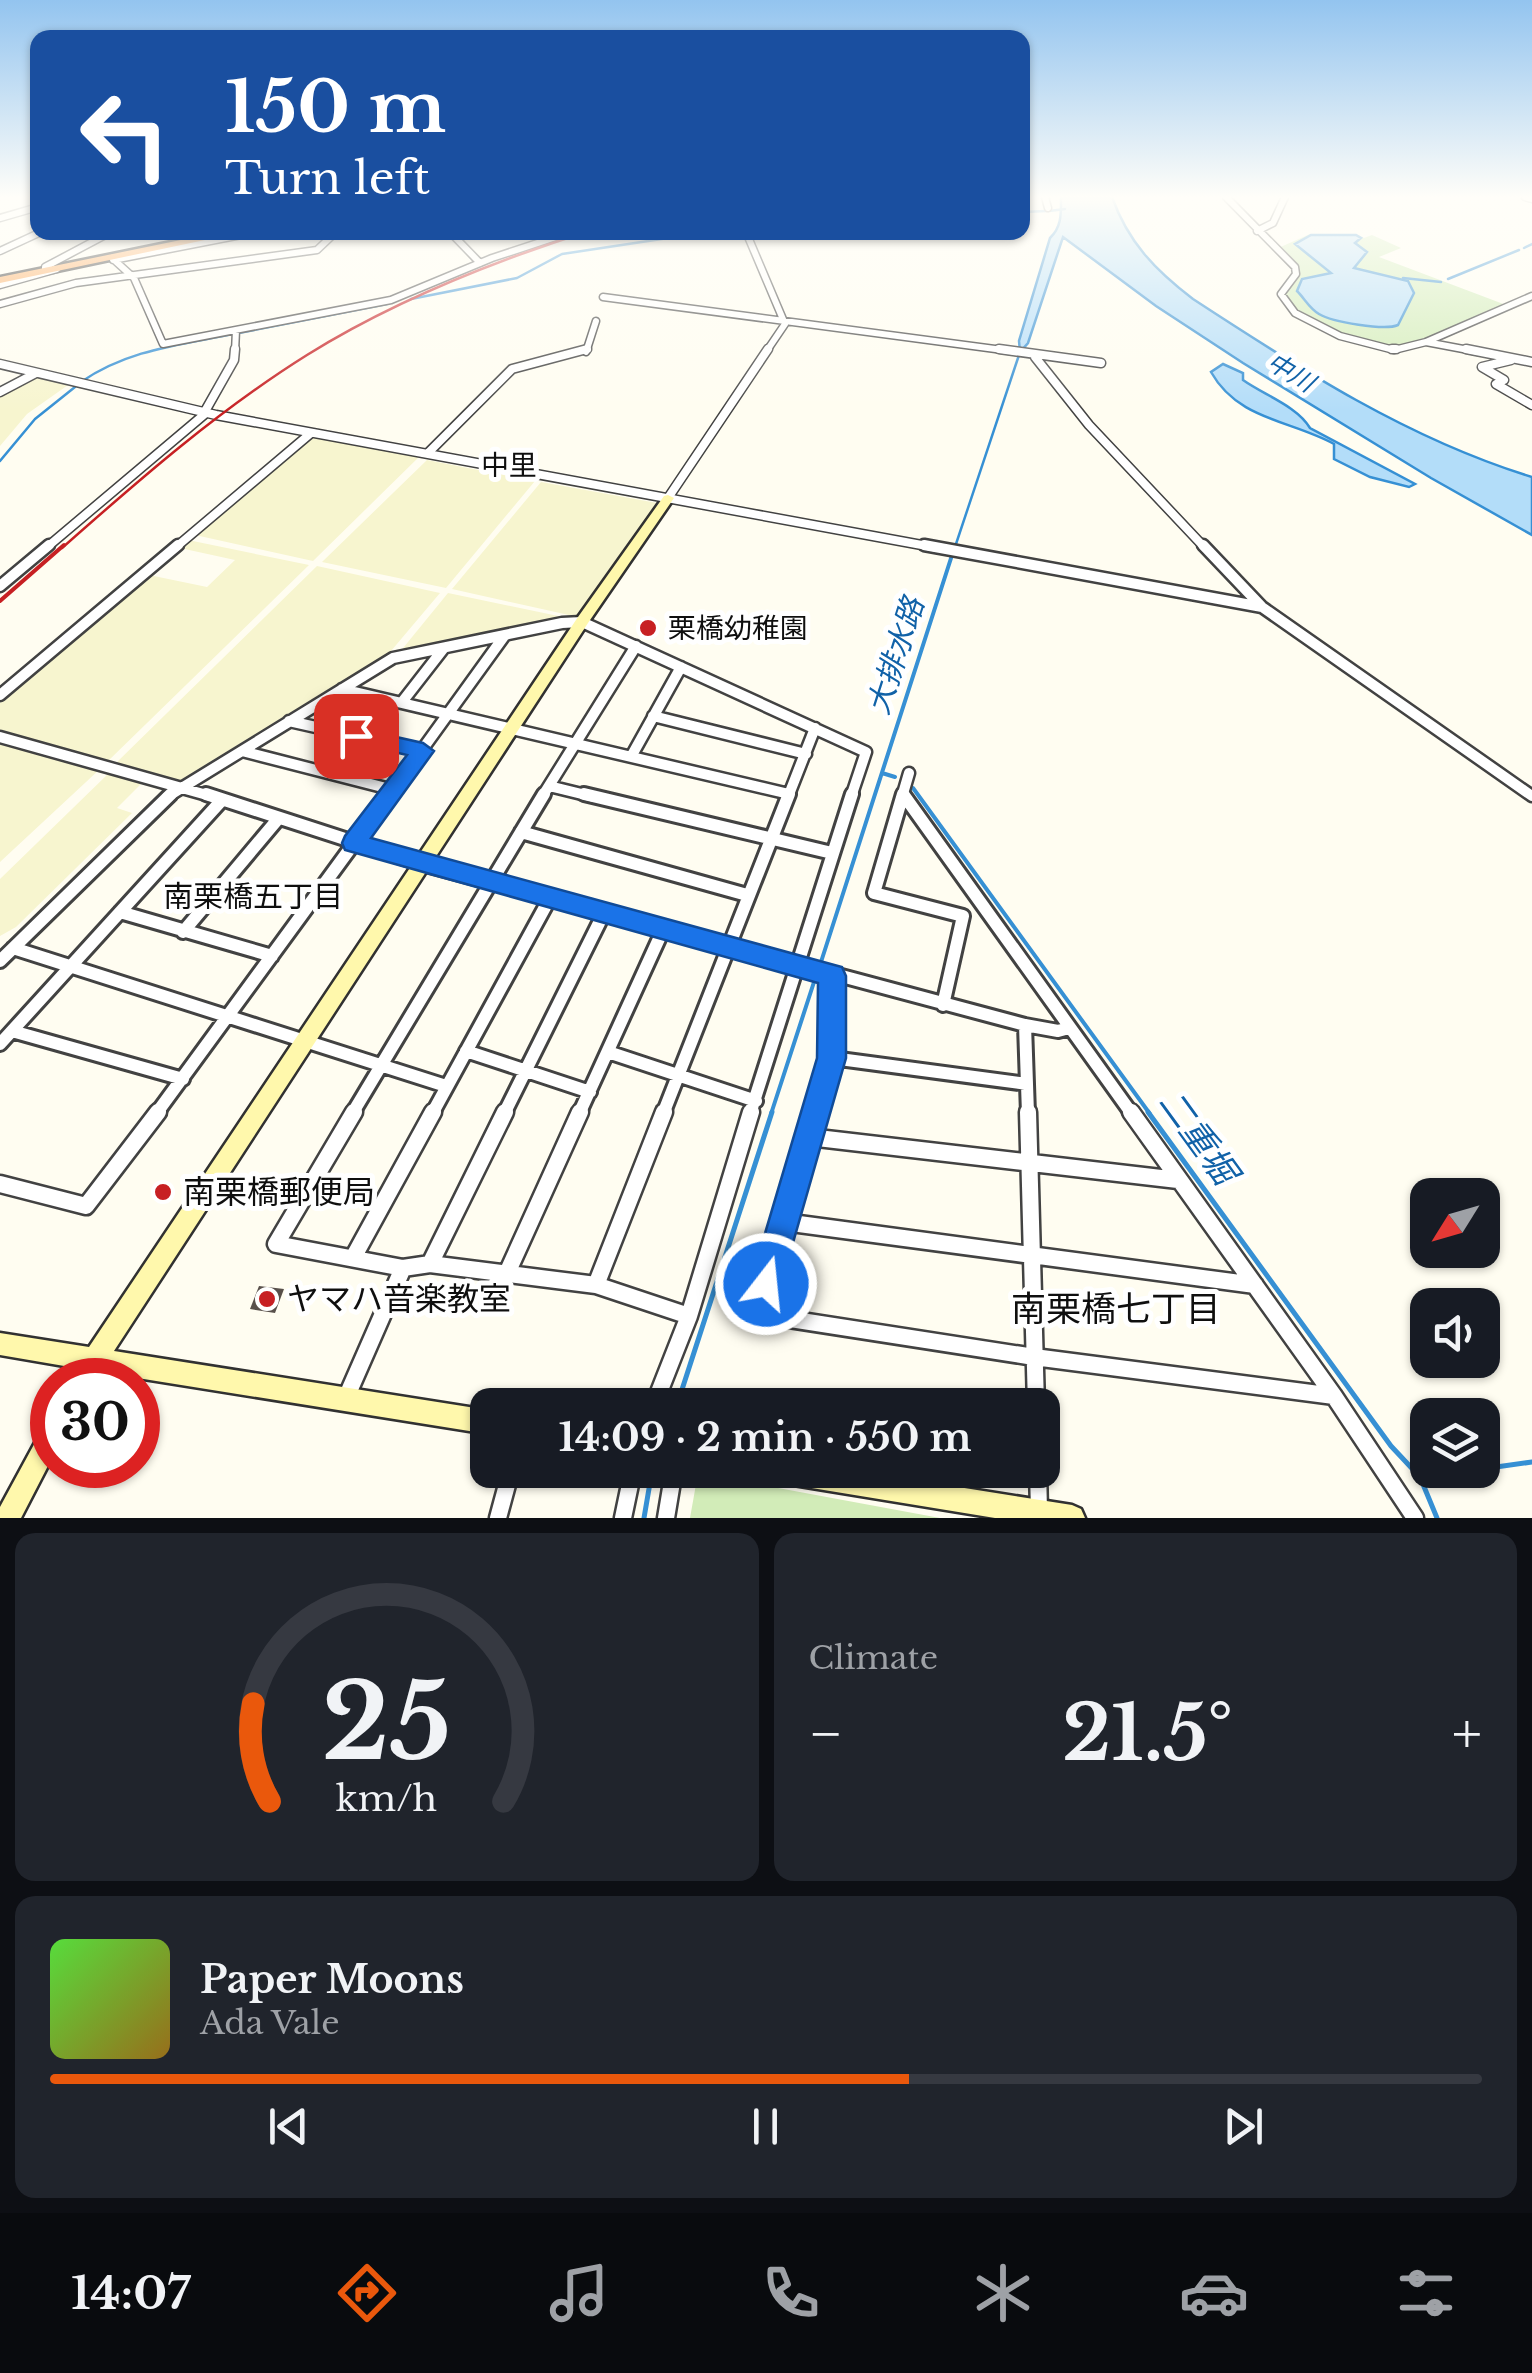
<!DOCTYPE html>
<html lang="en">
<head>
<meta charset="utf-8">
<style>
  :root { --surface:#171b24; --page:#20242c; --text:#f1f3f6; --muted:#9ea1a6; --line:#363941; --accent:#ea580c }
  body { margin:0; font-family:"Libre Baskerville","Noto Sans JP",serif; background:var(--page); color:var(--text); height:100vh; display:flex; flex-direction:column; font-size:38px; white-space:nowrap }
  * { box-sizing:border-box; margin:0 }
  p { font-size:32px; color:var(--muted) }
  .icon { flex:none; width:55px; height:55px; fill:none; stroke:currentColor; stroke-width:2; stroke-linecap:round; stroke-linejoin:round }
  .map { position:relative; height:1518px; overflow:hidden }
  .details { display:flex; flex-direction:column; gap:15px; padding:15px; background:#0d0f14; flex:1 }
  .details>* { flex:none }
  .hud { position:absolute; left:30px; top:30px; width:1000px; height:210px; border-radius:20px; box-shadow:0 2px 8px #0004; background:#1a4fa0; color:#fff; overflow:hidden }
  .needle { width:65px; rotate:233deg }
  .tools { position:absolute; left:1410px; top:1178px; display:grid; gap:20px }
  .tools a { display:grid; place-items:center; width:90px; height:90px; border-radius:20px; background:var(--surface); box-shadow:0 2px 8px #0004; font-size:50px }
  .speed { position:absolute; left:30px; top:1358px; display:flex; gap:20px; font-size:50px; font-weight:700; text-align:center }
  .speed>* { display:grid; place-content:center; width:130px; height:130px; border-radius:50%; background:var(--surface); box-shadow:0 2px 8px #0004; line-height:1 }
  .speed .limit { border:15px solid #d22; background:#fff; color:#111 }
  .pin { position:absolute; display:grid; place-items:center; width:85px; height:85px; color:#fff; margin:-42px; border-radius:20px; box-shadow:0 5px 15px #0006 }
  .me { position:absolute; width:110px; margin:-55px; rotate:16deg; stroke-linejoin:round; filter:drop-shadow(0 0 8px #0008) }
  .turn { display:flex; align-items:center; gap:35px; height:210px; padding:0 30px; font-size:45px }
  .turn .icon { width:130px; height:130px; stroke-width:2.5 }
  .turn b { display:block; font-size:70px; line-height:85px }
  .big { font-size:75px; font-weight:800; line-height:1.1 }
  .details .card { flex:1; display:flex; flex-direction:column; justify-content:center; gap:15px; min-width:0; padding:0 35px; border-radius:20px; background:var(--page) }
  .details .dial { align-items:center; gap:0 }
  .dial svg { height:260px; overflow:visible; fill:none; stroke:var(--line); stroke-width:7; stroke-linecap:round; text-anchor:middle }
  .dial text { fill:var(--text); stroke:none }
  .song { display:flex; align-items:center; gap:30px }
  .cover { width:120px; height:120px; border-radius:15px; background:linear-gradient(135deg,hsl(110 70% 55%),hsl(40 70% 35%)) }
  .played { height:10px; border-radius:5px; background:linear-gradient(90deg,var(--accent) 60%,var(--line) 60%) }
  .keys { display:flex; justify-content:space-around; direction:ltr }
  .heat { display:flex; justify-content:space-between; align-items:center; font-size:55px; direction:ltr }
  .details .tiles { flex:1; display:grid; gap:15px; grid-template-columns:1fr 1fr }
  .card:last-child { grid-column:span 2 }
  .trip { position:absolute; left:470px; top:1388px; width:590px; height:100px; border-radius:20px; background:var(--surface); box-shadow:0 2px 8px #0004; font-weight:800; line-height:100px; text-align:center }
  .tabs { display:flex; height:160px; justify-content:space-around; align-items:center; background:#090b0e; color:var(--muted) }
  .tabs .icon { width:70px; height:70px }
  .tabs .active { color:var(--accent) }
  .tabs b { font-size:45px; color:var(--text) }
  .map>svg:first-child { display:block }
  .farmland { fill:#f7f5cf }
  .green { fill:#d2ecb8 }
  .water { fill:#b3ddf9; stroke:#3690d4; stroke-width:2.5 }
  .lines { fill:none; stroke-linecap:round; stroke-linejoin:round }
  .stream-far2 { stroke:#3690d4; stroke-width:2.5 }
  .stream-far1 { stroke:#3690d4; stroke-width:4 }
  .stream { stroke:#3690d4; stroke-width:5 }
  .building { fill:#58504b }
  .street-far4-casing { stroke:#424242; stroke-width:9 }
  .street-far3-casing { stroke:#424242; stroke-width:11 }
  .street-far2-casing { stroke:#424242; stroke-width:15 }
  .street-far1-casing { stroke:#424242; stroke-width:18 }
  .street-casing { stroke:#424242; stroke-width:21 }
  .secondary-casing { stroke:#313131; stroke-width:5 }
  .highway-casing { stroke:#202020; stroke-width:5 }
  .street-far4 { stroke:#fff; stroke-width:6 }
  .street-far3 { stroke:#fff; stroke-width:8 }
  .street-far2 { stroke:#fff; stroke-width:10 }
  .street-far1 { stroke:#fff; stroke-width:12 }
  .street { stroke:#fff; stroke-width:16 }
  .secondary { fill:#fff8ac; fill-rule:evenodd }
  .highway { fill:#fba554; fill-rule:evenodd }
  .rail-far1 { stroke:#c72023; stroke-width:2.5 }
  .rail { stroke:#c72023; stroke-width:4 }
  .route { fill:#1a73e8; stroke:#114b97; stroke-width:2.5 }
  .poi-dot { fill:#c72023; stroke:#fff; stroke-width:4 }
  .labels { text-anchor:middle; stroke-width:10; stroke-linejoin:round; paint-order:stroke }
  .far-water-label { font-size:25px; font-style:italic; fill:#1162a8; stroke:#fff }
  .far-quarter-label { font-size:28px; fill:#0f0f0f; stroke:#fff }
  .poi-label { font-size:28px; fill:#0f0f0f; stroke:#fff; text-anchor:start }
  .water-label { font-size:30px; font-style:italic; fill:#1162a8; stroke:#fff }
  .neighbourhood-label { font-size:30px; fill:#0f0f0f; stroke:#fff }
  .near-poi-label { font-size:32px; fill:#0f0f0f; stroke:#fff; text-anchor:start }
  .near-water-label { font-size:35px; font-style:italic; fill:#1162a8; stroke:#fff }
  .near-neighbourhood-label { font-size:35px; fill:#0f0f0f; stroke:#fff }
</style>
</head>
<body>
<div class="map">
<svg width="1532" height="1518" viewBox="0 0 1532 1518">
  <rect width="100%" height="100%" fill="#fffdf1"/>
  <path class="farmland" d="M37,375L68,385L27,414L0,446V394Z
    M317,436L421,455L313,561L195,535L311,437Z
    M427,460L535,481L446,588L322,562Z
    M541,482L657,503L578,617L452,589Z
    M188,540L309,565L107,762L0,733V703L149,575L207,587L235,560L180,548Z
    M317,566L440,593L391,651L179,781L115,764Z
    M448,593L563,617L399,653Z
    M0,741L100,769L0,862Z
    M109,773L142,783L117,808L132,813L16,927L0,936V879Z"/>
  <path class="green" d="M1310,234H1356L1364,238L1372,235L1401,248L1379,257L1506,305L1421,341L1390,348L1336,333L1300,316L1284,295L1299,270L1276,249Z
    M698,1473L940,1518H690Z"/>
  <path class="water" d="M1061,197H1112C1128,242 1155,270 1193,299C1300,369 1408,439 1532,477V535L1431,478L1243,363L1156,306L1063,237L1028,343L1020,352L1019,341L1050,238C1062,227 1061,213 1061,197Z
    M1311,235H1356L1361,238L1355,243L1367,252L1354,268L1408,281L1414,293L1398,325C1385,331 1332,322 1319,314C1309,308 1305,299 1297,291L1302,279L1331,273L1295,244Z
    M1223,364L1243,373V380C1264,395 1297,406 1310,428L1415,484L1409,487L1370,477L1334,459V444C1290,420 1238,420 1211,372Z"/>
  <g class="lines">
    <path class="stream-far2" d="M1049,211L1065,209
      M1022,212L1046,211
      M1524,248L1532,244
      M1403,278L1441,282
      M1448,279L1519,250
      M411,299L517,278L562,254L708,232
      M239,333L387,304
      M81,382C127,350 179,345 233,334
      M0,461L35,419L75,387
      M955,547L1019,355"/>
    <path class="stream-far1" d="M882,773L895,777
      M913,788L1150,1114
      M821,962L953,552
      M771,1114L814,982"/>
    <path class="stream" d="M1148,1112L1391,1446L1420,1477L1437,1518
      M677,1405L772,1112
      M1482,1469L1532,1462
      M1420,1477L1474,1470
      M644,1518L651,1477"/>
  </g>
  <path class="building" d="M259,1286L284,1289L275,1313L250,1309Z"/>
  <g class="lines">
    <defs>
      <path id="street-far4" d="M1045,197L1048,208
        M1226,197L1295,267L1296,274L1281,294L1295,313L1340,336L1394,350L1426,342L1479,352
        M1525,197L1532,199
        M0,218L38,207
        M1257,231L1273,223L1285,197
        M450,232L480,263
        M746,232L785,324
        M0,251L41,232
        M112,258L134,278L163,344L391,300L492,258L571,232
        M113,260L257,232
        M45,272V267L111,232
        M0,285L57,269
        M603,297L1018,352
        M0,304L76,283L317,250L336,232
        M1426,342L1532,296
        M235,352L236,330
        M586,352L596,321
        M766,352L785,324"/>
      <path id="street-far3" d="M999,349L1101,363
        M1392,349H1396
        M1466,349L1532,362
        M1035,357L1089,425L1205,548
        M1511,360L1482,367L1504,380L1496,384L1532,405
        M0,364L216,415L938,548
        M0,392L36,373
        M204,413L234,360L235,349
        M428,453L512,369L587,349
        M668,498L768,349
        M46,548L206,413
        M175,548L311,433"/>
      <path id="street-far2" d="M924,545L1262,607
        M1203,545L1262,607L1532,796
        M0,586L49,545
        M342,689L789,794
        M0,695L178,545
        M402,702L444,648
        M653,716L806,754
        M289,721L423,751
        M0,737L214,797
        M242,751L394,790
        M632,755L681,667
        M549,786L594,797
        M167,797L393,658L562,623L582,622L866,752L851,797
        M388,797L505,635
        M542,797L636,646
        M788,797L815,728
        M902,797L909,773"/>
      <path id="street-far1" d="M206,794L422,864L1025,1025L1058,1031L1069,1028
        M584,794L832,853
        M903,794L874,893L963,916L943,1005
        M903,794L1132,1114
        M521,832L747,895
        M120,912L272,956
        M183,932L278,819
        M13,948L446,1086
        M0,961L171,794
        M1025,1025L1028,1114
        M12,1031L183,1079
        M0,1044L222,800
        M466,1051L590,1092
        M608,1052L756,1101
        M832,1058L1027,1084
        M156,1114L390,794
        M352,1114L544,794
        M432,1114L550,898
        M504,1114L603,915
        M579,1114L663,930
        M663,1114L789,794
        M750,1114L852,794
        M815,1114L832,1058V976"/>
      <path id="street" d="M354,1112L276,1244L403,1268L430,1264L596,1285L689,1316
        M816,1112L757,1314L1034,1357L1334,1396
        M1028,1112L1036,1405
        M1131,1112L1334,1396L1415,1518
        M809,1137L1178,1180
        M0,1184L86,1206L158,1112
        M784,1222L1255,1285
        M353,1258L433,1112
        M430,1264L505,1112
        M508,1271L580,1112
        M596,1285L664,1112
        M346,1398L403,1268
        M654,1405L689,1316L751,1112
        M1038,1470L1039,1511
        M498,1518L511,1470
        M623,1518L633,1470
        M666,1518L674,1470"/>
      <path id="secondary" d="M668,495L674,498L588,623L114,1351L488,1410V1434L100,1372L95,1380H69L76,1368L0,1355V1333L89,1347L578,617L664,496Z
        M52,1422V1458L21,1518H0V1507L44,1426Z
        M763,1470H851L1072,1505L1081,1509L1085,1518H995L775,1482L766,1479Z"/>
      <path id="highway" d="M220,232H243L0,283V277Z"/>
    </defs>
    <use href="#street-far4" class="street-far4-casing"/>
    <use href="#street-far3" class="street-far3-casing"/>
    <use href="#street-far2" class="street-far2-casing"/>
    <use href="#street-far1" class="street-far1-casing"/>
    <use href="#street" class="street-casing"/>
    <use href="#secondary" class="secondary-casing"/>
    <use href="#highway" class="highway-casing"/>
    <use href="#street-far4" class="street-far4"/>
    <use href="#street-far3" class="street-far3"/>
    <use href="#street-far2" class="street-far2"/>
    <use href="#street-far1" class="street-far1"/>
    <use href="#street" class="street"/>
    <use href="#secondary" class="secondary"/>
    <use href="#highway" class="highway"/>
    <path class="rail-far1" d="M62,548C140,479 219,410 307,355C394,301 489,263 586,232"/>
    <path class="rail" d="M0,601L64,545"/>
  </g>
  <linearGradient id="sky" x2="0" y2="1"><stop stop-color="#93c4ef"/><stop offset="0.48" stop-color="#fffef9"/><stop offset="1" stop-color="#fffef9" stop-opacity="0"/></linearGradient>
  <rect width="1532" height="410" fill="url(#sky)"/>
  <path class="route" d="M356,728L423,743L434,751L371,838L842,967L846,976V1058L778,1295L766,1300L754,1295L750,1284L817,1058L818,983L345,850L342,843L345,836L407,755L348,741L345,736L348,730Z"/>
  <g class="poi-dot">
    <circle cx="648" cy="628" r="10"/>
    <circle cx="163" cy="1192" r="10"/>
    <circle cx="267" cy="1299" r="10"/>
  </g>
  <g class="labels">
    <g class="far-water-label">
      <text transform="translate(1291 372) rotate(31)" y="9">中川</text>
    </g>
    <g class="far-quarter-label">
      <text x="509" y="475">中里</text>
    </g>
    <g class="poi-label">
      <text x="668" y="638">栗橋幼稚園</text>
    </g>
    <g class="water-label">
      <text transform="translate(896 656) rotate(-72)" y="10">大排水路</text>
    </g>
    <g class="neighbourhood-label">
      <text x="253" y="907">南栗橋五丁目</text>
    </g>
    <g class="near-poi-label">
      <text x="183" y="1203">南栗橋郵便局</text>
      <text x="287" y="1310">ヤマハ音楽教室</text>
    </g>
    <g class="near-water-label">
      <text transform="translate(1198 1137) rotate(54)" y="12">二重堀</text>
    </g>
    <g class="near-neighbourhood-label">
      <text x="1116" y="1321">南栗橋七丁目</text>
    </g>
  </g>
</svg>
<div class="tools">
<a><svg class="needle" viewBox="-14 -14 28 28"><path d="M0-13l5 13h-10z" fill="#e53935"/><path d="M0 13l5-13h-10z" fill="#9ea1a6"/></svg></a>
<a><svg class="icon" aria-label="sound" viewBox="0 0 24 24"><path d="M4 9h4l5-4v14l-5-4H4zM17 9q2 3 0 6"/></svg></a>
<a><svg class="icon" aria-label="layers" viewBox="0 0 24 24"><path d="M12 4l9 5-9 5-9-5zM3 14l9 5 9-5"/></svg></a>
</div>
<div class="speed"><div class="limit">30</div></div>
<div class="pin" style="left:356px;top:736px;background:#d93025"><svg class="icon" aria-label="arrive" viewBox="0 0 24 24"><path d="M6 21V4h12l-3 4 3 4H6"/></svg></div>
<svg class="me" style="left:766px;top:1284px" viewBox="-20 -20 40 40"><circle r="17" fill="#1a73e8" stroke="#fff" stroke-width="3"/><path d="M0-11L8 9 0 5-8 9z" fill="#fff"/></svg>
<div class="trip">14:09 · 2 min · 550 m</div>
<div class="hud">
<div class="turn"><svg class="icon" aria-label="left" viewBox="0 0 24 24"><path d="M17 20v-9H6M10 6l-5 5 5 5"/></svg><div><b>150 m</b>Turn left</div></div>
</div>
</div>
<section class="details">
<div class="tiles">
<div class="card dial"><svg viewBox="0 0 100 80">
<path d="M14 69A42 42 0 1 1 86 69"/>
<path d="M14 69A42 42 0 0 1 9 39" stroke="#ea580c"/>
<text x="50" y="56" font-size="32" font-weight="700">25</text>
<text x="50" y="72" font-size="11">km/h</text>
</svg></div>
<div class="card"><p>Climate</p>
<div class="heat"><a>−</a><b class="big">21.5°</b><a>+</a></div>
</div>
<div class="card">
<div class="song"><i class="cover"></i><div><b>Paper Moons</b><p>Ada Vale</p></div></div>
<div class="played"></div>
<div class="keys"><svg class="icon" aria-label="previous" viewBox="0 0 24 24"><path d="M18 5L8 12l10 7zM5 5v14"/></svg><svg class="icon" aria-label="pause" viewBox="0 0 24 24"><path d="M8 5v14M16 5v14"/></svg><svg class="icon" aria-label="next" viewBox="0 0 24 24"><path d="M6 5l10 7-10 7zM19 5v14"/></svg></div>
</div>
</div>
</section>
<nav class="tabs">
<b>14:07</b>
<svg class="icon active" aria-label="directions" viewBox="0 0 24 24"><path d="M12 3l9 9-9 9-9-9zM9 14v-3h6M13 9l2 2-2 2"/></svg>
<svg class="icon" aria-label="music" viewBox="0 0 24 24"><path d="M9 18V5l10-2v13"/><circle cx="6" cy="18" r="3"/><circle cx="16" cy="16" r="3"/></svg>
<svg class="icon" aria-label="phone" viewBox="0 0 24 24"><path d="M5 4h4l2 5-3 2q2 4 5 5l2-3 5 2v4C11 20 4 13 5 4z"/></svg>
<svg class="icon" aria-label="climate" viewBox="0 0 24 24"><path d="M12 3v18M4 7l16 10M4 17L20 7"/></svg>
<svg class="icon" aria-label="car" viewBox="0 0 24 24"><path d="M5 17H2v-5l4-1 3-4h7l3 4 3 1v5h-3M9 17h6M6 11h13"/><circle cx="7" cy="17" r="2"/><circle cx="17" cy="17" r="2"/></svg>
<svg class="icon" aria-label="filters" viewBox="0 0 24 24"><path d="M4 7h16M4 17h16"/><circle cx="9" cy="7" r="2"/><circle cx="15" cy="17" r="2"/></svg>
</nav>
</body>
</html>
